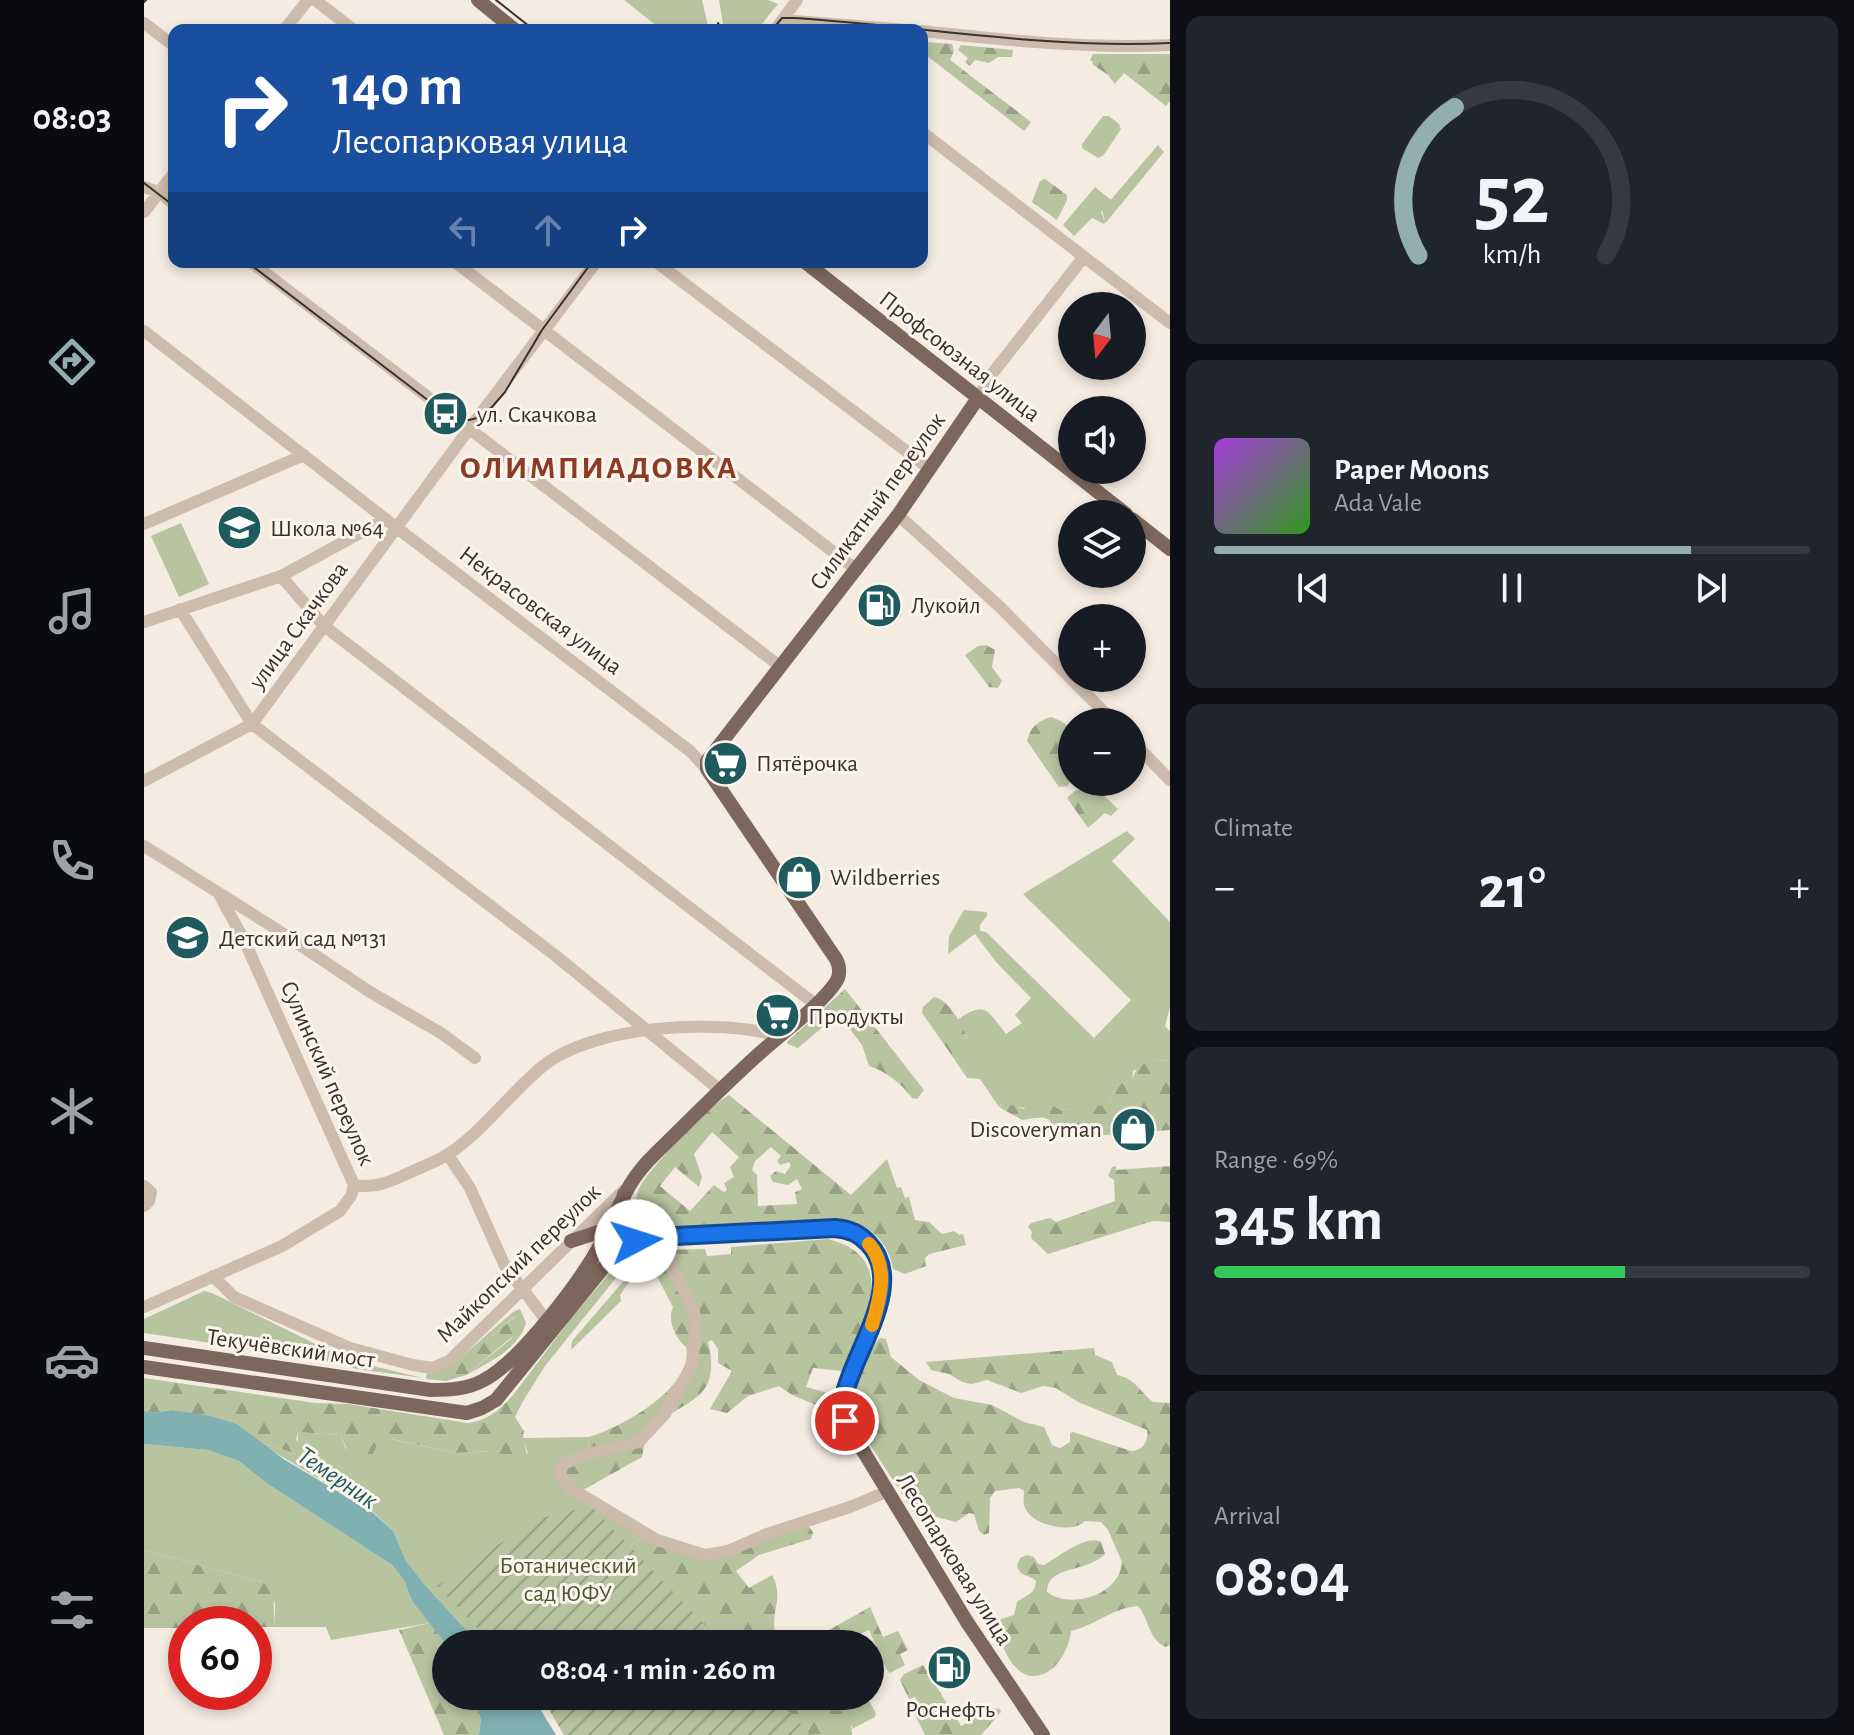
<!DOCTYPE html>
<html lang="en">
<head>
<meta charset="utf-8">
<style>
  :root { --surface:#171b24; --page:#20242c; --text:#f1f3f6; --muted:#9ea1a6; --line:#363941; --accent:#92aeb2 }
  body { margin:0; font-family:"Alegreya Sans",sans-serif; background:var(--page); color:var(--text); height:100vh; display:flex; flex-direction:column; font-size:30px; white-space:nowrap }
  * { box-sizing:border-box; margin:0 }
  p { font-size:26px; color:var(--muted) }
  .icon { flex:none; width:44px; height:44px; fill:none; stroke:currentColor; stroke-width:2; stroke-linecap:round; stroke-linejoin:round }
  .map { position:relative; flex:1; overflow:hidden }
  .details { display:flex; flex-direction:column; gap:16px; padding:16px; background:#0d0f14; width:684px }
  .details>* { flex:none }
  .hud { position:absolute; left:24px; top:24px; width:760px; height:244px; border-radius:16px; box-shadow:0 4px 12px #0003; background:#1a4fa0; color:#fff; overflow:hidden }
  .needle { width:52px; rotate:196deg }
  .buttons { position:absolute; left:914px; top:292px; display:grid; gap:16px }
  .buttons a { display:grid; place-items:center; width:88px; height:88px; border-radius:50%; background:var(--surface); box-shadow:0 4px 12px #0003; font-size:40px }
  .speed { position:absolute; left:24px; top:1606px; display:flex; gap:16px; font-size:40px; font-weight:700; text-align:center }
  .speed>* { display:grid; place-content:center; width:104px; height:104px; border-radius:50%; background:var(--surface); box-shadow:0 4px 12px #0003; line-height:1 }
  .speed .limit { border:12px solid #d22; background:#fff; color:#111 }
  .pin { position:absolute; display:grid; place-items:center; width:68px; height:68px; color:#fff; margin:-34px; border:4px solid #fff; border-radius:50%; box-shadow:0 2px 8px #0007 }
  .me { position:absolute; width:88px; margin:-44px; rotate:85deg; stroke-linejoin:round; filter:drop-shadow(0 0 6px #0008) }
  .turn { display:flex; align-items:center; gap:28px; height:168px; padding:0 32px; font-size:36px }
  .turn .icon { width:104px; height:104px; stroke-width:2.5 }
  .turn b { display:block; font-size:56px; line-height:68px }
  .lanes { display:flex; align-items:center; height:76px; padding:0 32px; background:#0003; justify-content:center; gap:40px; direction:ltr }
  .lanes .off { opacity:.35 }
  .big { font-size:60px; font-weight:700; line-height:1.1 }
  .details .tile { flex:1; display:flex; flex-direction:column; justify-content:center; gap:12px; min-width:0; padding:0 28px; border-radius:16px; background:var(--page) }
  .details .dial { align-items:center; gap:0 }
  .dial svg { height:208px; overflow:visible; fill:none; stroke:var(--line); stroke-width:7; stroke-linecap:round; text-anchor:middle }
  .dial text { fill:var(--text); stroke:none }
  .song { display:flex; align-items:center; gap:24px }
  .cover { width:96px; height:96px; border-radius:12px; background:linear-gradient(135deg,hsl(280 70% 55%),hsl(110 70% 35%)) }
  .played { height:8px; border-radius:4px; background:linear-gradient(90deg,var(--accent) 80%,var(--line) 80%) }
  .keys { display:flex; justify-content:space-around; direction:ltr }
  .heat { display:flex; justify-content:space-between; align-items:center; font-size:44px; direction:ltr }
  .charge { height:12px; border-radius:6px; background:linear-gradient(90deg,#34c759 69%,var(--line) 0) }
  .trip { position:absolute; left:288px; top:1630px; width:452px; height:80px; border-radius:40px; background:var(--surface); box-shadow:0 4px 12px #0003; font-weight:700; line-height:80px; text-align:center }
  main { display:flex; flex:1; min-height:0 }
  .menu { display:flex; flex-direction:column; width:144px; justify-content:space-around; align-items:center; background:#090b0e; color:var(--muted) }
  .menu .icon { width:56px; height:56px }
  .menu .selected { color:var(--accent) }
  .menu b { font-size:36px; color:var(--text) }
  .map>svg:first-child { display:block }
  .grass { fill:#b8c4a0 }
  .forest { fill:url(#forest-firs); fill-rule:evenodd }
  .garden { fill:url(#garden-furrows) }
  .water { fill:#7fb0b2 }
  .lines { fill:none; stroke-linecap:round; stroke-linejoin:round }
  .minor { stroke:#cdbbac; stroke-width:12 }
  .major { stroke:#7d675c; stroke-width:14 }
  .tram { stroke:#3b302b; stroke-width:2 }
  .route-casing { stroke:#114b97; stroke-width:20 }
  .route { stroke:#1a73e8; stroke-width:14 }
  .slow { stroke:#f59e0b; stroke-width:14 }
  .labels { text-anchor:middle; stroke-width:6; stroke-linejoin:round; paint-order:stroke }
  .street-label { font-size:24px; fill:#3b302b; stroke:#fbf5ee }
  .poi-label { font-size:24px; fill:#3b302b; stroke:#fbf5ee; text-anchor:start }
  .park-label { font-size:24px; fill:#4a5a2e; stroke:#fbf5ee }
  .water-label { font-size:26px; font-style:italic; fill:#1f5a5e; stroke:#fbf5ee }
  .district-label { font-size:32px; font-weight:bold; letter-spacing:2px; fill:#8c3b22; stroke:#fbf5ee }
</style>
</head>
<body>
<main>
<nav class="menu">
<b>08:03</b>
<svg class="icon selected" aria-label="directions" viewBox="0 0 24 24"><path d="M12 3l9 9-9 9-9-9zM9 14v-3h6M13 9l2 2-2 2"/></svg>
<svg class="icon" aria-label="music" viewBox="0 0 24 24"><path d="M9 18V5l10-2v13"/><circle cx="6" cy="18" r="3"/><circle cx="16" cy="16" r="3"/></svg>
<svg class="icon" aria-label="phone" viewBox="0 0 24 24"><path d="M5 4h4l2 5-3 2q2 4 5 5l2-3 5 2v4C11 20 4 13 5 4z"/></svg>
<svg class="icon" aria-label="climate" viewBox="0 0 24 24"><path d="M12 3v18M4 7l16 10M4 17L20 7"/></svg>
<svg class="icon" aria-label="car" viewBox="0 0 24 24"><path d="M5 17H2v-5l4-1 3-4h7l3 4 3 1v5h-3M9 17h6M6 11h13"/><circle cx="7" cy="17" r="2"/><circle cx="17" cy="17" r="2"/></svg>
<svg class="icon" aria-label="filters" viewBox="0 0 24 24"><path d="M4 7h16M4 17h16"/><circle cx="9" cy="7" r="2"/><circle cx="15" cy="17" r="2"/></svg>
</nav>
<div class="map">
<svg width="1026" height="1735" viewBox="0 0 1026 1735">
  <defs>
    <pattern id="forest-firs" width="22" height="20" patternUnits="userSpaceOnUse" patternTransform="scale(2)"><rect width="22" height="20" fill="#b8c4a0"/><path d="M5 1l3.5 6h-7zM16 11l3.5 6h-7z" fill="#97a083"/></pattern>
    <pattern id="garden-furrows" width="10" height="10" patternUnits="userSpaceOnUse" patternTransform="scale(2)"><rect width="10" height="10" fill="#b8c4a0"/><path d="M-1 1l2-2M0 10L10 0M9 11l2-2" fill="none" stroke="#97a083"/></pattern>
  </defs>
  <rect width="100%" height="100%" fill="#f4ebe1"/>
  <path class="grass" d="M480,0H558L565,30H518Z
    M575,0H624L634,4L613,30H580Z
    M959,116H965L975,124L977,129L959,156L954,158L938,148V144Z
    M951,187L967,200L957,212L960,220H964L960,224L948,218L930,236L919,225Z
    M37,523L65,584L35,597L7,536Z
    M983,831L991,839L968,861L1026,922V1007L1021,1026L1026,1031V1060L1009,1061L989,1071L988,1080L972,1085L966,1101L961,1105C926,1112 890,1111 857,1104L855,1107L836,1079L823,1078L811,1060L815,1059L823,1038L813,1020C842,1000 843,1010 862,1034L878,1023L871,1015L887,998L852,962L831,934L804,954L805,936L820,910L843,912V916L836,925V931L842,932L950,1038L987,1000L879,894Z
    M476,1261L480,1262V1268L401,1366L378,1403L369,1395L429,1316Z
    M489,1270L492,1271L491,1274L476,1295L477,1301L427,1350L428,1341Z
    M60,1291L68,1293L204,1360L279,1378L213,1369L175,1359L0,1333V1319Z
    M376,1309L382,1323C375,1349 344,1363 322,1375L367,1339L377,1324L370,1317L327,1354L323,1352L369,1312Z
    M154,1432L196,1435L202,1449L247,1439L312,1453L345,1451L368,1465L384,1453L378,1438L445,1437L444,1454L416,1478L502,1537C471,1543 461,1617 454,1644H335L281,1585L262,1561L249,1531L229,1512L114,1442L153,1454Z
    M0,1444L64,1450L95,1461L121,1482L248,1565L260,1580L268,1601L286,1623L187,1640L182,1627H131V1604L121,1583L0,1550Z
    M696,1696H722L732,1713L731,1717L708,1729V1726L681,1704Z"/>
  <path class="forest" d="M782,42L808,44L810,51L806,60L887,122L880,131L778,52Z
    M817,45L869,50L868,57H854L845,63L831,60L826,66L821,62L824,58L814,50Z
    M949,54H1026V101L1022,106L980,73L971,84L964,75L948,64L949,62L946,60Z
    M1014,145L1020,152L964,220L961,221L958,210Z
    M901,179L923,195V200L913,220L888,202L896,181Z
    M842,645L851,650L848,667L858,681L854,688L845,687L821,655L834,646Z
    M907,717C913,719 920,722 924,727C931,734 929,776 924,786L915,787L883,741C886,727 894,721 907,717Z
    M946,787L953,789L974,809L967,816L961,813L944,828L923,798L932,790Z
    M701,989L780,1090L773,1099L768,1098C758,1084 742,1071 725,1066L718,1045L694,1014L654,1048L644,1044L643,1042Z
    M790,997C806,999 821,1030 825,1045L815,1059L811,1060L778,1013L779,1007Z
    M1026,1060V1130L922,1138C898,1123 917,1113 878,1120L855,1107L860,1102L879,1109L899,1101L917,1110L960,1105L966,1101L972,1085L988,1080L993,1067L1009,1061Z
    M585,1095L707,1195L743,1159L753,1188L757,1187L761,1198L765,1197L771,1220L785,1222L798,1234L810,1231L815,1235L819,1234L822,1245L785,1254L781,1258L782,1266L761,1274L749,1269C745,1243 727,1226 702,1220C686,1217 669,1220 653,1221C614,1225 572,1233 532,1232C497,1232 479,1205 503,1176C520,1155 562,1108 585,1095ZM568,1132L595,1157L586,1167L590,1177L580,1183L583,1190L580,1192L570,1185L546,1211L516,1186L531,1167L555,1187L558,1177L550,1154ZM627,1147L637,1156L633,1161L636,1165L645,1162L647,1165L641,1174L632,1171L626,1176L629,1182L644,1185L653,1179L658,1189L651,1192L653,1204L614,1206L613,1175L608,1170L611,1161Z
    M972,1166V1170L1026,1166V1222L1009,1221L904,1254L887,1238L888,1232L884,1227L887,1223L906,1218L912,1222L971,1201L970,1180L964,1176L968,1167Z
    M684,1239C758,1258 720,1324 698,1371L669,1368L662,1387L688,1394L684,1410L648,1395L635,1386L604,1396L583,1413L566,1409L588,1371L574,1363V1349L568,1340L564,1342C581,1411 526,1397 502,1439C500,1444 499,1452 498,1457L439,1490L433,1489L421,1475L422,1467L444,1454L445,1437C477,1428 551,1387 542,1347C531,1339 523,1319 529,1307L509,1269L512,1254L517,1250L561,1249L563,1256L587,1254V1247Z
    M371,1317L377,1324L374,1332L322,1375L302,1381L282,1379L283,1371L316,1358L323,1352L327,1353Z
    M736,1338L742,1339L747,1357L775,1380L810,1398L848,1405L880,1422L900,1427L908,1445L916,1448L926,1442V1433L929,1432L987,1451C998,1451 1005,1442 1003,1430L934,1402L912,1388L899,1386L877,1393L843,1380L828,1384L818,1382L805,1374L787,1370L782,1362L950,1348L951,1355L968,1362L973,1375C992,1379 995,1391 1009,1402L1026,1403V1645L1021,1647C1003,1637 1006,1620 994,1606C968,1608 952,1625 927,1631C925,1650 911,1677 888,1676C868,1675 855,1641 852,1625L857,1619L870,1615L873,1602C883,1594 891,1595 892,1581C885,1574 877,1578 873,1566L876,1558L883,1555L890,1557L894,1564L900,1565C915,1557 942,1534 957,1542L961,1554C943,1573 903,1565 903,1592C927,1610 976,1595 978,1562L964,1530L957,1522L941,1521C929,1535 883,1525 880,1504C879,1500 880,1496 880,1491L875,1488L851,1491L846,1498L845,1533L840,1535L835,1531L830,1514L825,1513L812,1522L789,1516L777,1524L715,1427C707,1401 711,1384 723,1359C727,1351 730,1344 736,1338Z
    M0,1378L171,1403L204,1404L324,1423C345,1420 355,1410 369,1395L378,1403L371,1417L380,1431C377,1441 384,1450 383,1461L377,1466L368,1465L344,1451L312,1453L248,1439L234,1444L226,1459L207,1457L196,1435L154,1432L152,1440L157,1447L153,1454L114,1442L93,1424L27,1410L10,1413L0,1411Z
    M663,1524L669,1532L667,1539L615,1555L592,1571L605,1588L628,1575C643,1602 620,1617 636,1644H454C461,1617 471,1543 502,1537L561,1557Z
    M0,1550L121,1583L129,1591L131,1627H110V1624H42V1628H0Z
    M726,1607L739,1637L754,1631L764,1650L756,1654L761,1665L746,1673L743,1670L725,1630L694,1644H660Z
    M286,1623L302,1644V1696H330L337,1720L335,1735H300L255,1630Z
    M779,1665L817,1726L850,1708L856,1709L857,1712L837,1735H781L770,1713L776,1709L771,1697L765,1699L756,1680L760,1674Z
    M458,1696H677V1700C693,1715 707,1704 708,1735H458Z"/>
  <path class="garden" d="M447,1506L579,1644H349L293,1586L393,1519Z
    M397,1696H630L667,1735H420Z"/>
  <path class="water" d="M27,1410L66,1416L93,1424L141,1460L228,1512L249,1531L262,1561L281,1585L335,1644H302L268,1601L260,1580L248,1565L121,1482L95,1461L64,1450L0,1444V1411L10,1413Z
    M330,1696H388L412,1735H335L337,1720Z"/>
  <g class="lines">
    <path class="minor" d="M171,0L210,30
      M638,20L763,30
      M0,23L30,46
      M140,30L164,0
      M631,30L653,0
      M778,31C860,40 943,49 1026,45
      M778,132L1026,323
      M0,187L15,192L30,204
      M0,212L30,173
      M107,262L637,667
      M311,262L713,570
      M512,262L786,469
      M0,331L253,528L546,751L563,769
      M834,398L848,374L939,258
      M754,515L855,606L970,722
      M0,524L160,455
      M137,576L180,626L671,1004
      M36,609L108,724L412,956L576,1090
      M0,622L137,576L242,519
      M988,741L1026,780
      M0,781L108,724L325,429L452,262
      M0,846L126,925L226,992L297,1033L331,1058
      M76,896L100,940L210,1185
      M304,1155L326,1188L361,1266L402,1320
      M210,1185C233,1189 247,1181 267,1172C280,1166 294,1161 306,1153C341,1129 366,1093 399,1066C450,1025 574,1018 634,1036
      M0,1186L7,1192L5,1201L0,1206
      M513,1237L550,1311L552,1328L548,1365L521,1414L495,1442L444,1454L419,1464L416,1475L426,1488L513,1540L561,1555L584,1551L623,1534L706,1507L742,1492
      M69,1276L90,1297L206,1348L269,1365L288,1368L305,1361L480,1190
      M0,1307L138,1246L196,1211L207,1196L210,1185"/>
    <path class="major" d="M334,0L371,30
      M661,262L982,514
      M988,519L1026,549
      M480,1194C478,1213 486,1222 503,1230
      M427,1241L464,1229L505,1235
      M0,1348L287,1390C306,1390 324,1389 340,1380C378,1360 437,1280 458,1242C477,1206 480,1184 511,1154C546,1120 580,1085 616,1053C638,1033 677,1005 692,982C697,974 696,967 692,959L563,769V761L754,515L834,398
      M0,1367L323,1413L338,1408L352,1400L464,1262L483,1245L499,1239L691,1228C704,1229 714,1232 724,1243C764,1284 708,1353 700,1396C698,1405 699,1413 701,1421L823,1622L899,1735"/>
    <path class="tram" d="M352,0L390,30
      M0,2L2,0
      M574,23L577,30
      M628,30L638,18H651C775,26 901,49 1026,43
      M0,183L30,206
      M103,262L302,414L325,420L333,418L348,407L361,392L398,330L448,262"/>
  </g>
  <g class="lines">
    <defs>
      <path id="route" d="M492,1241L513,1237L691,1228C704,1229 715,1233 724,1243C764,1284 708,1353 700,1397C698,1405 699,1413 701,1421"/>
    </defs>
    <use href="#route" class="route-casing"/>
    <use href="#route" class="route"/>
    <path class="slow" d="M725,1244C745,1267 736,1299 728,1325"/>
  </g>
  <defs>
    <symbol id="bus-disc" viewBox="-11 -11 22 22"><circle r="9.5" fill="#1f5a5e" stroke="#fbf5ee"/><path d="M-5-6H5V4H4V6H2V4H-2V6H-4V4H-5ZM-3.5-4V0h7V-4ZM-3.5 1.2v1.5H-2V1.2ZM2 1.2v1.5H3.5V1.2Z" fill="#fff"/></symbol>
    <symbol id="school-disc" viewBox="-11 -11 22 22"><circle r="9.5" fill="#1f5a5e" stroke="#fbf5ee"/><path d="M0-5L7-2L0 1L-7-2ZM-4 1L0 2.5L4 1V4Q0 6-4 4Z" fill="#fff"/></symbol>
    <symbol id="fuel-disc" viewBox="-11 -11 22 22"><circle r="9.5" fill="#1f5a5e" stroke="#fbf5ee"/><path d="M-5.5-6h7V0h2V4h1.3V-2.5L3-4.5l.8-.8L6-3V5H2.5V1h-1V6h-7ZM-4.2-4.7v3.2H.2V-4.7Z" fill="#fff"/></symbol>
    <symbol id="supermarket-disc" viewBox="-11 -11 22 22"><circle r="9.5" fill="#1f5a5e" stroke="#fbf5ee"/><path d="M-6-5.5h2.5l.6 2H6L4.5 2H-2.5L-4.4-4H-6ZM-1.5 3.2a1.3 1.3 0 1 0 .1 0ZM3 3.2a1.3 1.3 0 1 0 .1 0Z" fill="#fff"/></symbol>
    <symbol id="shop-disc" viewBox="-11 -11 22 22"><circle r="9.5" fill="#1f5a5e" stroke="#fbf5ee"/><path d="M-5-2.5h2.3a2.7 3.5 0 0 1 5.4 0H5L5.5 6h-11ZM-1.5-2.5h3a1.5 2.3 0 0 0-3 0Z" fill="#fff"/></symbol>
  </defs>
  <g fill-rule="evenodd">
    <use href="#bus-disc" x="276" y="388" width="51" height="51"/>
    <use href="#school-disc" x="70" y="502" width="51" height="51"/>
    <use href="#fuel-disc" x="710" y="580" width="51" height="51"/>
    <use href="#supermarket-disc" x="556" y="738" width="51" height="51"/>
    <use href="#shop-disc" x="630" y="852" width="51" height="51"/>
    <use href="#school-disc" x="18" y="912" width="51" height="51"/>
    <use href="#supermarket-disc" x="608" y="990" width="51" height="51"/>
    <use href="#shop-disc" x="964" y="1104" width="51" height="51"/>
    <use href="#fuel-disc" x="780" y="1642" width="51" height="51"/>
  </g>
  <g class="labels">
    <g class="street-label">
      <text transform="translate(816 356) rotate(38)" y="8">Профсоюзная улица</text>
      <text transform="translate(733 501) rotate(-54)" y="8">Силикатный переулок</text>
      <text transform="translate(397 610) rotate(37)" y="8">Некрасовская улица</text>
      <text transform="translate(154 625) rotate(-54)" y="8">улица Скачкова</text>
      <text transform="translate(184 1073) rotate(66)" y="8">Сулинский переулок</text>
      <text transform="translate(374 1263) rotate(-44)" y="8">Майкопский переулок</text>
      <text transform="translate(147 1348) rotate(8)" y="8">Текучёвский мост</text>
      <text transform="translate(811 1559) rotate(58)" y="8">Лесопарковая улица</text>
    </g>
    <g class="poi-label">
      <text x="333" y="422">ул. Скачкова</text>
      <text x="126" y="536">Школа №64</text>
      <text x="767" y="613">Лукойл</text>
      <text x="612" y="771">Пятёрочка</text>
      <text x="686" y="885">Wildberries</text>
      <text x="75" y="946">Детский сад №131</text>
      <text x="664" y="1024">Продукты</text>
      <text x="958" y="1137" text-anchor="end">Discoveryman</text>
      <text x="806" y="1717" text-anchor="middle">Роснефть</text>
    </g>
    <g class="park-label">
      <text x="424" y="1573">Ботанический<tspan x="424" dy="28">сад ЮФУ</tspan></text>
    </g>
    <g class="water-label">
      <text transform="translate(194 1477) rotate(34)" y="9">Темерник</text>
    </g>
    <g class="district-label">
      <text x="455" y="478">ОЛИМПИАДОВКА</text>
    </g>
  </g>
</svg>
<div class="buttons">
<a><svg class="needle" viewBox="-14 -14 28 28"><path d="M0-13l5 13h-10z" fill="#e53935"/><path d="M0 13l5-13h-10z" fill="#9ea1a6"/></svg></a>
<a><svg class="icon" aria-label="sound" viewBox="0 0 24 24"><path d="M4 9h4l5-4v14l-5-4H4zM17 9q2 3 0 6"/></svg></a>
<a><svg class="icon" aria-label="layers" viewBox="0 0 24 24"><path d="M12 4l9 5-9 5-9-5zM3 14l9 5 9-5"/></svg></a>
<a>+</a>
<a>−</a>
</div>
<div class="speed"><div class="limit">60</div></div>
<div class="pin" style="left:701px;top:1421px;background:#d93025"><svg class="icon" aria-label="arrive" viewBox="0 0 24 24"><path d="M6 21V4h12l-3 4 3 4H6"/></svg></div>
<svg class="me" style="left:492px;top:1241px" viewBox="-20 -20 40 40"><circle r="19" fill="#fff"/><path d="M0-13L10 11 0 6-10 11z" fill="#1a73e8"/></svg>
<div class="trip">08:04 · 1 min · 260 m</div>
<div class="hud">
<div class="turn"><svg class="icon" aria-label="right" viewBox="0 0 24 24"><path d="M7 20v-9h11M14 6l5 5-5 5"/></svg><div><b>140 m</b>Лесопарковая улица</div></div>
<div class="lanes"><svg class="icon off" aria-label="left" viewBox="0 0 24 24"><path d="M17 20v-9H6M10 6l-5 5 5 5"/></svg><svg class="icon off" aria-label="ahead" viewBox="0 0 24 24"><path d="M12 20V5M6 11l6-6 6 6"/></svg><svg class="icon" aria-label="right" viewBox="0 0 24 24"><path d="M7 20v-9h11M14 6l5 5-5 5"/></svg></div>
</div>
</div>
<section class="details">
<div class="tile dial"><svg viewBox="0 0 100 80">
<path d="M14 69A42 42 0 1 1 86 69"/>
<path d="M14 69A42 42 0 0 1 28 12" stroke="#92aeb2"/>
<text x="50" y="56" font-size="32" font-weight="700">52</text>
<text x="50" y="72" font-size="11">km/h</text>
</svg></div>
<div class="tile">
<div class="song"><i class="cover"></i><div><b>Paper Moons</b><p>Ada Vale</p></div></div>
<div class="played"></div>
<div class="keys"><svg class="icon" aria-label="previous" viewBox="0 0 24 24"><path d="M18 5L8 12l10 7zM5 5v14"/></svg><svg class="icon" aria-label="pause" viewBox="0 0 24 24"><path d="M8 5v14M16 5v14"/></svg><svg class="icon" aria-label="next" viewBox="0 0 24 24"><path d="M6 5l10 7-10 7zM19 5v14"/></svg></div>
</div>
<div class="tile"><p>Climate</p>
<div class="heat"><a>−</a><b class="big">21°</b><a>+</a></div>
</div>
<div class="tile"><p>Range · 69%</p><b class="big">345 km</b><div class="charge"></div></div>
<div class="tile"><p>Arrival</p><b class="big">08:04</b></div>
</section>
</main>
</body>
</html>
